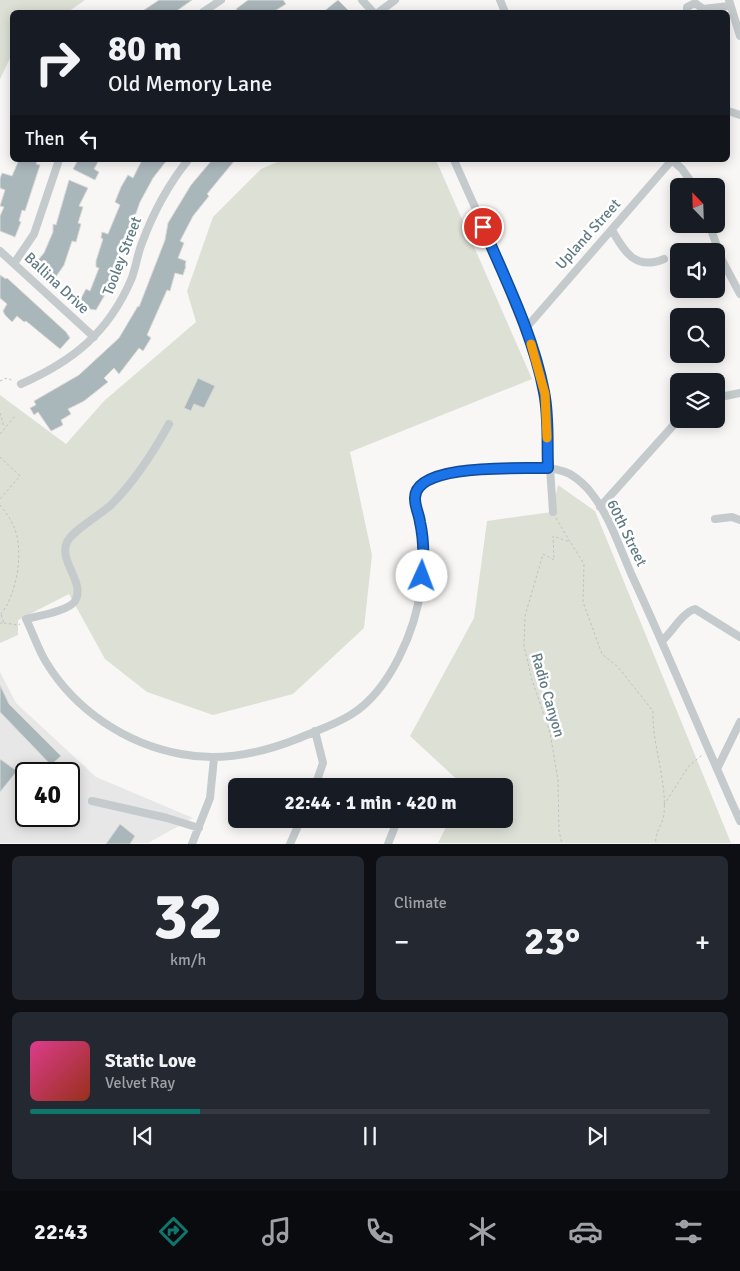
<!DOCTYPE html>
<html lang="en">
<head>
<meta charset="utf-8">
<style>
  :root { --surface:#171b24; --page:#242831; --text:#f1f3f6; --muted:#9ea1a6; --line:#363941; --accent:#0f766e }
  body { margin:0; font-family:Signika,sans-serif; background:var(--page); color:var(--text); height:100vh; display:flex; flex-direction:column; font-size:19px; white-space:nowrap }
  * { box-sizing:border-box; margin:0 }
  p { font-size:16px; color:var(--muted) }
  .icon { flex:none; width:28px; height:28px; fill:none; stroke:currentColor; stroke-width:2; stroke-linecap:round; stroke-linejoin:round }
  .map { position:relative; height:844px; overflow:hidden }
  .details { display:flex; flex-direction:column; gap:12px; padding:12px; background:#0d0f14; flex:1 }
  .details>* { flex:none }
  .top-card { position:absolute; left:10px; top:10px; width:720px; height:152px; border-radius:8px; box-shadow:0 2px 12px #0003; background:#171b24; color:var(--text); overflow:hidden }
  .needle { width:32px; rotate:337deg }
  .controls { position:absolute; left:670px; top:178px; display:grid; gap:10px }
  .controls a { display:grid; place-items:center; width:55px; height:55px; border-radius:8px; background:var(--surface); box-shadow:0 2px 12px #0003; font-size:25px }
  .speed { position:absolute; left:15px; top:762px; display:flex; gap:10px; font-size:25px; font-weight:700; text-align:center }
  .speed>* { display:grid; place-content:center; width:65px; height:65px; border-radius:50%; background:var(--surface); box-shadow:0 2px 12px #0003; line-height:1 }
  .speed .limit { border:2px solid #111; border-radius:8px; background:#fff; color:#111 }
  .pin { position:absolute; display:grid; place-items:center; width:42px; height:42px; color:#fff; margin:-21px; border:2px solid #fff; border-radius:50%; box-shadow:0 1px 5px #0007 }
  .me { position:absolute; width:55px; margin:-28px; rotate:2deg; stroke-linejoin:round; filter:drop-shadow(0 0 4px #0008) }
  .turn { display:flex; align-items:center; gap:18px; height:105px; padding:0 15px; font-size:22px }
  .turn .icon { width:65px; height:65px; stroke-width:2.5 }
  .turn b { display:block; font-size:35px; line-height:42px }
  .then { display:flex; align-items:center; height:48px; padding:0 15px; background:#0003; gap:10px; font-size:19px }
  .big { font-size:38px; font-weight:700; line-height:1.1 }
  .details .tile { flex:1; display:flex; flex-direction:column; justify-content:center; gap:8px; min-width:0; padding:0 18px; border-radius:8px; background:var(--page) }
  .details .dial { align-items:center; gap:0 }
  .dial b { font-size:65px; line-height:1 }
  .song { display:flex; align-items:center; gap:15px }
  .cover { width:60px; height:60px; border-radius:8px; background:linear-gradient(135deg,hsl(330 70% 55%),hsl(10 70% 35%)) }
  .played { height:5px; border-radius:2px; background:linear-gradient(90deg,var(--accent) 25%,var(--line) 25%) }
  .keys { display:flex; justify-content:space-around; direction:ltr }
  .heat { display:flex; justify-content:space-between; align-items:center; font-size:28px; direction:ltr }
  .details .tiles { flex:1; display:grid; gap:12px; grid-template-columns:1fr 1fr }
  .tile:last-child { grid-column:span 2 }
  .trip { position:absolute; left:228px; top:778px; width:285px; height:50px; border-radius:8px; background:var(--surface); box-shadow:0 2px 12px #0003; font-weight:700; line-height:50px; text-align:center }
  .tabs { display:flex; height:80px; justify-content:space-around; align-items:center; background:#090b0e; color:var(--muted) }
  .tabs .icon { width:35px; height:35px }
  .tabs .selected { color:var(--accent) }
  .tabs b { font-size:22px; color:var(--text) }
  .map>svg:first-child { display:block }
  .built { fill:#e6e7e6; fill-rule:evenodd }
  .green { fill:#dce0d5 }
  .building { fill:#a9b6ba; stroke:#dad9d7 }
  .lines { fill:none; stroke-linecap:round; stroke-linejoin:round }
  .path { stroke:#bec2c3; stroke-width:1; stroke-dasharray:2.5 2.5; stroke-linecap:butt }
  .minor { stroke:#c5cbcd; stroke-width:8 }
  .route-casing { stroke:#114b97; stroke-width:12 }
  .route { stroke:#1a73e8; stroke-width:9 }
  .slow { stroke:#f59e0b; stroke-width:9 }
  .labels { text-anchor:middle; stroke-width:5; stroke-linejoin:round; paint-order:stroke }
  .street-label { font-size:15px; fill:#607b83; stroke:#fff }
</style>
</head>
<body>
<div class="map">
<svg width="740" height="844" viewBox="0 0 740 844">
  <rect width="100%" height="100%" fill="#f8f7f5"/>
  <path class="built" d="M0,672L16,703L96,777L193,818L148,843H0ZM26,774H69V816H26Z"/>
  <path class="green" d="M0,0H85L68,12H12V54L0,79Z
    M282,160H436L532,379L350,452L372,555L364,628L293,694L213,715L147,692L105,659L69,594L18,620V635L0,643V395L66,444L104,401L196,322L187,291L213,217L261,169Z
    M558,485L595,511L731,843H438L450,819H504V786H464L410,736L474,618L487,521L552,512Z"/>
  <path class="building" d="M159,0H192L175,12H141Z
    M248,0H283L286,4L273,12H239L236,9Z
    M338,0L350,12H323Z
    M19,160H38L36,164L40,165L25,211L22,210L19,221L21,222L15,237L0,231V216L4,207L0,206L5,190L0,188V179L2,173L12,176Z
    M78,160H99L94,169L99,172L95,180L73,169Z
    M142,160H167L153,178L140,202L110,286L96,310L90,309L79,302L86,289L90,291L99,268L96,267V261L103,239L101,238L102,232L108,234L120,205L115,202L121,187L128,175L133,178Z
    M212,160H235L207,194L209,196L193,216L180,241L184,243L178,258L186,261L185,266H186L183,275L175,273L170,291L167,290L147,335L151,338L143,351L139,348L119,374L114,368L104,378L108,382L84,401L68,409L71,414L61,420L63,425L51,431L38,412L34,415L30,408L36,405L34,401L79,375L119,338L138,306L139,307L165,240L168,223L191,185Z
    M69,180L88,188L79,206L83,207L78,223L81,224L76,242L72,241L64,265L55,278L41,269L45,264L38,260L44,253L53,232V224L56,225Z
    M0,275L6,279L7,278L66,332L70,338L60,349L26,321L24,322L17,316L12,322L5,315L3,311L7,304L0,298Z
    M198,378L215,386L204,408L194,404L191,411L184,408Z
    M0,685L9,704L61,756L51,765L0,712Z
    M0,759L17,771L0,792Z
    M120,824L135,836L130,844H106Z"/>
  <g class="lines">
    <path class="path" d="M0,381L7,378L13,381
      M0,413L4,427
      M0,434L15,416
      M0,457L20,476L0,499
      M0,505C5,511 10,518 13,525C25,548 17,596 0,615
      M556,518L570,542L553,536L554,560L543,554L525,616L524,646L532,680L550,733L558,780L559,831L562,844
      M571,543L584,564L583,602L602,654L618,667L653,711C652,746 667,779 664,814C663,824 654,833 656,844
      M0,623H4L1,614
      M4,623L18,625L20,624
      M664,805L688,767L702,755"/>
    <path class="minor" d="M362,0L373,12
      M500,0L505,12
      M729,0L740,36
      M203,12L221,0
      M379,12L395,0
      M687,12V7L695,3L703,9L729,6
      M728,111L740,115
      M454,160C487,236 526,312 545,394L553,512
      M672,160L682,169L694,186
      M709,224L722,260L740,294
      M612,230C624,251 635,271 664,259
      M0,251L94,337
      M15,262L34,234L59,160
      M526,328L672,160
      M21,384C73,361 108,333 131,280C136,268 137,255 142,243C153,213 168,185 188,160
      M716,398L740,393
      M169,424C153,453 135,481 111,505C100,515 73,530 67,542C58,561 86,583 75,601C69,611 38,616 26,619C33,633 38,649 46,662C75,710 126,744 181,754C221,762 259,754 297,739C315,731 335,725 352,714C390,690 416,630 421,586C423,572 424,558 423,544C422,530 412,503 416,491C421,476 461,470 475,469C501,469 548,462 570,474C578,479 587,487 592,494C611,518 621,552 634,580C671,660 704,741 740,821
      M600,507L679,419
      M715,519L732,517L740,520
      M662,641C673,631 682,613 695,609L740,637
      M315,731L323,763L315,786
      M717,769L740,722
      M92,801L167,818L199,828
      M192,844L210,798L214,758
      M290,844L301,819
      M388,844L398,819"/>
  </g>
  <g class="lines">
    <defs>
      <path id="route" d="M422,576C424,558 424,540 420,522C419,514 415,507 415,499C413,462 524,469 548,468C547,443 549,416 544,392C533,334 506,281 483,227"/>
    </defs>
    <use href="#route" class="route-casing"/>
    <use href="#route" class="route"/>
    <path class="slow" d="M531,344L545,394L547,438"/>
  </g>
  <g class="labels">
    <g class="street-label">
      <text transform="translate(588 234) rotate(-48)" y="5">Upland Street</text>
      <text transform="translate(122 256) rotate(-69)" y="5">Tooley Street</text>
      <text transform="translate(57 283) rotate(43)" y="5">Ballina Drive</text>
      <text transform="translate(627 533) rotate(64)" y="5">60th Street</text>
      <text transform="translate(548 695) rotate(74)" y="5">Radio Canyon</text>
    </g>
  </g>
</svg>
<div class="controls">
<a><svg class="needle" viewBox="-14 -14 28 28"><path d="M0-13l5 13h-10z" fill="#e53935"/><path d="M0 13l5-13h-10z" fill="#9ea1a6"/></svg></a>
<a><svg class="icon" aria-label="sound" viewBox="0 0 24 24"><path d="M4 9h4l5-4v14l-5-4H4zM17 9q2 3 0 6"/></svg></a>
<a><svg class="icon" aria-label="search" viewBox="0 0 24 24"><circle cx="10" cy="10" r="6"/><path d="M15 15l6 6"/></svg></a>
<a><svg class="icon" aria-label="layers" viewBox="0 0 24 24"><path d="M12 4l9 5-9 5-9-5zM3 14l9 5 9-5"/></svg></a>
</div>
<div class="speed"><div class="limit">40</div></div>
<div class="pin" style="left:483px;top:227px;background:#d93025"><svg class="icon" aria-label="arrive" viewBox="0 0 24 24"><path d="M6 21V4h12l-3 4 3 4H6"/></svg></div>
<svg class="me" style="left:422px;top:576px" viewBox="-20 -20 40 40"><circle r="19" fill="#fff"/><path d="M0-13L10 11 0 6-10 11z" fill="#1a73e8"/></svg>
<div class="trip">22:44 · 1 min · 420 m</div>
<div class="top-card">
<div class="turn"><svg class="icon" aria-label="right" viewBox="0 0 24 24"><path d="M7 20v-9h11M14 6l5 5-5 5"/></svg><div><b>80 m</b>Old Memory Lane</div></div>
<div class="then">Then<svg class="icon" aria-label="left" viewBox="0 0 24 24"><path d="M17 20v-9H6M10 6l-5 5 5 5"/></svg></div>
</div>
</div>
<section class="details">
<div class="tiles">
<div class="tile dial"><b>32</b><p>km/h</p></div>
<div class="tile"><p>Climate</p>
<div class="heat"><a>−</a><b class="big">23°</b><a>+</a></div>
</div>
<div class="tile">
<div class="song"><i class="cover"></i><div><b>Static Love</b><p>Velvet Ray</p></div></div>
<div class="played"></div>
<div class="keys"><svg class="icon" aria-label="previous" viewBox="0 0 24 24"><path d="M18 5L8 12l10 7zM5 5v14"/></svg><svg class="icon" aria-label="pause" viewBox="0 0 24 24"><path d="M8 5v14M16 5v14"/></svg><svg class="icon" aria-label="next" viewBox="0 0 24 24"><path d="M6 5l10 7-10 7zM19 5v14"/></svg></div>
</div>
</div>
</section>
<nav class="tabs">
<b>22:43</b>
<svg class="icon selected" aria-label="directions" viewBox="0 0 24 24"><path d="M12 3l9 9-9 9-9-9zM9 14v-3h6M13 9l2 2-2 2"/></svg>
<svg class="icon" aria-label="music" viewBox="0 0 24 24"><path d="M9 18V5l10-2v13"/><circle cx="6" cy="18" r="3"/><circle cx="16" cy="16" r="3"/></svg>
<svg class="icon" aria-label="phone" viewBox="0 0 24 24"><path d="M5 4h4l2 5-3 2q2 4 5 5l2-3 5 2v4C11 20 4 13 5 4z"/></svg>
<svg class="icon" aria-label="climate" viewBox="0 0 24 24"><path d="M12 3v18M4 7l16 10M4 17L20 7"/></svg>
<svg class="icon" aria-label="car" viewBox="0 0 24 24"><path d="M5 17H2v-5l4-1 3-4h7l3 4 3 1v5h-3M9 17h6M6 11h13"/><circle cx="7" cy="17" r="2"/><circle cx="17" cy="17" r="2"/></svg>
<svg class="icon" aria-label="filters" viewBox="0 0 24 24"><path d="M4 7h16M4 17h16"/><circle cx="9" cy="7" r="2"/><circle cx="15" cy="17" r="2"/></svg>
</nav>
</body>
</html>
